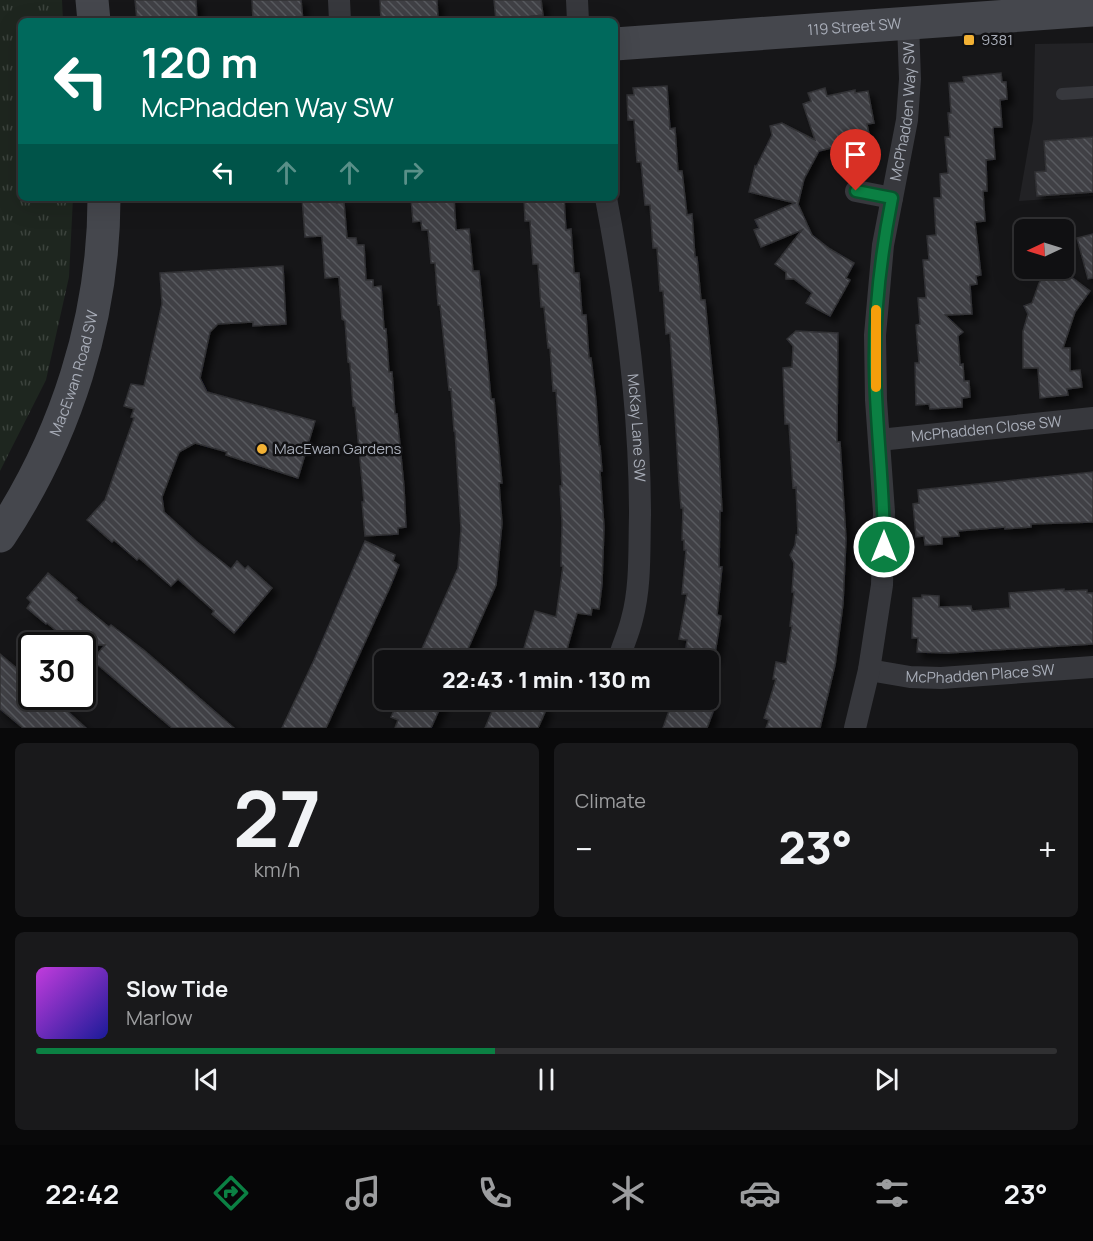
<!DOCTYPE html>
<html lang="en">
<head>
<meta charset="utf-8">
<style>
  :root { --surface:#101012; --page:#19191b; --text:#f1f3f6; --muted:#9c9d9f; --line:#303032; --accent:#0b8043 }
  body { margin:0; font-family:Manrope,sans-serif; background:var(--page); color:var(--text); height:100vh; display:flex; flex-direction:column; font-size:22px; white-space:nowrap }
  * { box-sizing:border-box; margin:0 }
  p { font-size:20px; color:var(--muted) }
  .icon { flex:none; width:33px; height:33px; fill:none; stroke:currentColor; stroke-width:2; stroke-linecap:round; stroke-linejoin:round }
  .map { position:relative; height:728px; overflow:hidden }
  .details { display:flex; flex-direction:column; gap:15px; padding:15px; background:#09090a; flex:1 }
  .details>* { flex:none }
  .banner { position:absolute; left:18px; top:18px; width:600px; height:183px; border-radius:9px; box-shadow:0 6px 24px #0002,0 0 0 2px var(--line); background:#00695c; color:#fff; overflow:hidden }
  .needle { width:39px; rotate:266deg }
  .buttons { position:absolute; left:1014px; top:219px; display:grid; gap:12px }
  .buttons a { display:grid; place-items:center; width:60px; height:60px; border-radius:9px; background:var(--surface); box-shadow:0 6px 24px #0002,0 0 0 2px var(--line); font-size:30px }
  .speed { position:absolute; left:18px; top:632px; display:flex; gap:12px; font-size:30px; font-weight:700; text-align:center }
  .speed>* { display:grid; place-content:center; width:78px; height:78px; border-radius:50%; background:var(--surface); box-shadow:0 6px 24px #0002,0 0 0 2px var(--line); line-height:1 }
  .speed .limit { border:3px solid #111; border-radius:9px; background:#fff; color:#111 }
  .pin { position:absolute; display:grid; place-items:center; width:51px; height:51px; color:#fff; margin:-62px -26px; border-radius:50% 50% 50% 0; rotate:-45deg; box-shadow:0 0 6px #0007 }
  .pin .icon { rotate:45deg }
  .me { position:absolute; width:66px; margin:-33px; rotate:0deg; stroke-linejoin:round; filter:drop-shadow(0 0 4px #0008) }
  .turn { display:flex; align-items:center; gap:21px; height:126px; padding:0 24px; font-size:27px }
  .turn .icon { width:78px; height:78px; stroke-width:2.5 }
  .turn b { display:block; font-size:42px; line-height:51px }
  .lanes { display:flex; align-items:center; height:57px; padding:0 24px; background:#0003; justify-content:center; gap:30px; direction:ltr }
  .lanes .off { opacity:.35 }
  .big { font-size:45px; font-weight:800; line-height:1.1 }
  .details .widget { flex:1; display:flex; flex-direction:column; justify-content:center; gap:9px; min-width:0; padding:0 21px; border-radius:9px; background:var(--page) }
  .details .dial { align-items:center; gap:0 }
  .dial b { font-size:78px; line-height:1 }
  .song { display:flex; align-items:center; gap:18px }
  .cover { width:72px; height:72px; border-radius:9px; background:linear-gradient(135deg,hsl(290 70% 55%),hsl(240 70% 35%)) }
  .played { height:6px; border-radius:3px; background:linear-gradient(90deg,var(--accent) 45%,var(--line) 45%) }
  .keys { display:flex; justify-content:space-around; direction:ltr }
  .heat { display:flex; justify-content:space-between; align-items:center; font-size:33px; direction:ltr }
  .details .tiles { flex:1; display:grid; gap:15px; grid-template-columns:1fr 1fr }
  .widget:last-child { grid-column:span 2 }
  .trip { position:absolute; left:374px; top:650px; width:345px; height:60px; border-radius:9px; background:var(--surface); box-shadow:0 6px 24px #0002,0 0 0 2px var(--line); font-weight:800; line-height:60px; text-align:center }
  .menu { display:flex; height:96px; justify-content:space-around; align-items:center; background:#060607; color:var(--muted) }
  .menu .icon { width:42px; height:42px }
  .menu .selected { color:var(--accent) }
  .menu b { font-size:27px; color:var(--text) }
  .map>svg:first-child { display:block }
  .built { fill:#222225 }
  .grass { fill:url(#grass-tufts) }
  .building { fill:url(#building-back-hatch); stroke:#303034; stroke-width:1.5; filter:url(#shadow) }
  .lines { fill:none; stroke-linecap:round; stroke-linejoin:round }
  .lane { stroke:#37383d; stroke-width:12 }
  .street { stroke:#37383d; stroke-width:22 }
  .secondary { stroke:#45474d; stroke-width:33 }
  .route-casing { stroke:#07532c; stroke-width:15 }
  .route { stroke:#0b8043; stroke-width:10 }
  .slow { stroke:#f59e0b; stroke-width:10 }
  .poi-dot { fill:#f2b134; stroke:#111113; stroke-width:2 }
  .labels { text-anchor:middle; stroke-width:5; stroke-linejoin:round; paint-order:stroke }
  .street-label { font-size:15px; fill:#a8adb8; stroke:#111113 }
  .poi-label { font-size:15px; fill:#a8adb8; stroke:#111113; text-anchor:start }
</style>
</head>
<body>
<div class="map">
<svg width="1093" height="728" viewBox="0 0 1093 728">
  <defs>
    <pattern id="grass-tufts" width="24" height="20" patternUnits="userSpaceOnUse" patternTransform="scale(1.5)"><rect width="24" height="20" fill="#1e261f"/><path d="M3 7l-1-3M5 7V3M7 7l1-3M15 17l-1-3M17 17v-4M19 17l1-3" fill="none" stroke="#3c433d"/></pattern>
    <pattern id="building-back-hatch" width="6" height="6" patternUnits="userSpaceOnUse" patternTransform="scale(1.5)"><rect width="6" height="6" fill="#404145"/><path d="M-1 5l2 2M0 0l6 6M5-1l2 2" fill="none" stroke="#595a5e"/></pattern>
    <filter id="shadow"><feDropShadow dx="5.5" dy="5.5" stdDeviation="3" flood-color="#0009"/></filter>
  </defs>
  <rect width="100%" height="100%" fill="#161618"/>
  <path class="built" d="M1093,43V196L1019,201L1033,120L1035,44Z"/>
  <path class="grass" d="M0,0H62L63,21H21V198H73L69,277L46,380L0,471Z"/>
  <path class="building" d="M135,0H196L197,21H137Z
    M252,0H301L303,21H253Z
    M380,0H437L438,19L434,21H381Z
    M494,0H541L543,15L524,17L525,21H496Z
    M1001,73L1002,82H1006L1007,99L1000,100L1002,127H994L993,129L995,159L986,160L987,191H983L985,221L975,222L981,275L976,276L977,284L970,285L972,314L945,315L963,332L958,336L960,365L963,364L964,381H969L970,397L962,398V407L930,409L929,404L916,405L915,363H919L916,325L920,324L918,298H926L923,260H929L927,236L936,235L934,198H941L940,174L948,173L945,137H950L948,113H951L949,83L964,82L963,77Z
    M667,86L670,129L675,128L678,171H682L687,215L692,214L695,257H697L701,300H705L718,431L722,511H720L719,567H722L717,615L721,616L714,660H694L696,650L686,648L687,640L679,639L687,594H682L686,550H684V540H682L683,508H681L679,482L670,333L666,334L663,291H660L657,248H653L650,205H645L641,162H637L634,120H628L627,95H634L633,88Z
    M825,88L827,96L855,90V93L868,91L874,123L867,124L870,139L819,151L804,179L798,204L812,235L830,249L854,263L846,278L850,280L830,316L806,303L812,293L794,279H786V272L775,264L802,230L761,247L754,230L759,228L755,220L795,203L749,192L755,166L756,167L772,135L770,126L782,123L815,140L803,104L811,101L808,93Z
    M1093,137V192L1037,196L1035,172L1046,171L1044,141Z
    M302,198H336L337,203L344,202L347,238H356L357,245H364L366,280H373V287L381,286L384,329H386L389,372H392L395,414H397L404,487L406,527L398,528V534L365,536L362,502H364L355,407L353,406L350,363L348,362L345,321L342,319L339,277L325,278L322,236L305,237Z
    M411,198H454L456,230L469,229L473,271H479L491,399H494L502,483H499L502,523L496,585L463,660H417L458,568L461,529L455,431H454L451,389L449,390L440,305H438L435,263H431L428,230H422L421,221L413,222Z
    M524,198H564L566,230L571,229L574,273H579L582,315H586L589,358H591L596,401L599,446H600L602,471H600L604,527L602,584L599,609L592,608L591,615L577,613L564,660H525L529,650L524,648L535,611L556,617L563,566H561L562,523L560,486H562L556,390L553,391L550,348H548L544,307H541L538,264H533L530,221H525Z
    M1093,234V278L1088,279L1077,238Z
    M283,266L286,324L253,326V322L218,324L210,332L200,378L207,392L315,421L298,478L226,455L227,452L195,443L179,452L162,497L164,512L196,541L231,569L237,561L245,569L248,566L272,588L234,633L212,614L214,611L178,579L171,586L139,558L137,560L114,540L112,542L87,520L105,500L134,418L131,417L134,409L124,406L131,384L144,386L162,304L160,273Z
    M1049,268H1059L1090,291L1075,312L1063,348H1070V371L1080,370L1082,387L1067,389L1068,395L1040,398L1038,368H1023V331L1028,314L1024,306L1032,303L1039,283Z
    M796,331L838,333L837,442H840L846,539L843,604L835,665L820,728H766L769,720L764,718L776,679H773L776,662L786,664L792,626H790L794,592H792L794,563L790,555L795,545L796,535H798L796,487L793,488L789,424H785L783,368L792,367L793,346L787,339Z
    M1093,472V522L1031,524V527L1005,529V527L958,531L959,536L942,537V544L925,545L924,536L916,537L913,504L919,503L918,490Z
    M365,541L395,555L393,561L399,565L390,587L326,728H282L314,660Z
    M48,573L77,598L76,600L109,627L111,625L145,651L234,728H172L92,660L105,645H73L47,623L46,624L27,608L31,602L27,598Z
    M1064,589V591L1087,590V593H1093V644L948,653L917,652L918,638H912L913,598H922V595L939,596V607L971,606L972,611L1010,608L1009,593Z
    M0,654L32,681V696H39L49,706L54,699L86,728H23L0,709Z
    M399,699H444L431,728H395L398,720L391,717Z
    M497,699H545L542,708L546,710L538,728H485Z
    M673,699H713L710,711L713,712L707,728H663Z"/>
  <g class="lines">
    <path class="lane" d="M1062,94L1093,92"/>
    <g class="street">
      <path d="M339,0L340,21"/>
      <path d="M577,0L578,21"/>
      <path d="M856,191L892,198"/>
      <path id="s1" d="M606,198C626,303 640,408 640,515C639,549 641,586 632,619C629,632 623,645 619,658"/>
      <path id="s2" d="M879,440L1093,418"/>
      <path id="s3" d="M869,670L910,677L941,678L1093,667"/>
      <path id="s4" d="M855,728L869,670L882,585L884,512L876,400L875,335L883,245L907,120L910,79L908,23"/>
    </g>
    <g class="secondary">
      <path d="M92,0L94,21"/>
      <path id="s5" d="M615,44L1093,10"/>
      <path id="s6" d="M0,536C66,436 104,318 104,198"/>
    </g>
  </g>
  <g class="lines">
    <defs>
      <path id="route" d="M856,191L892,198C881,254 874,311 875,368C876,427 884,487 884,547"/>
    </defs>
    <use href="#route" class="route-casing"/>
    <use href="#route" class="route"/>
    <path class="slow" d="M876,387V310"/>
  </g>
  <g class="poi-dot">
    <rect x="963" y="34" width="12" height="12" rx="3"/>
    <circle cx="262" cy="449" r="6"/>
  </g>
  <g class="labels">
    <g class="street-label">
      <text dy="5" stroke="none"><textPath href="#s5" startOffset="240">119 Street SW</textPath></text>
      <text dy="5" stroke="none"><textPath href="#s4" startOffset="622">McPhadden Way SW</textPath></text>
      <text dy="5" stroke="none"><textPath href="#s6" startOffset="180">MacEwan Road SW</textPath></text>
      <text dy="5" stroke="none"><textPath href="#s1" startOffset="232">McKay Lane SW</textPath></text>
      <text dy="5" stroke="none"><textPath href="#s2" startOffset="108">McPhadden Close SW</textPath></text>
      <text dy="5" stroke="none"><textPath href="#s3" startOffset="112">McPhadden Place SW</textPath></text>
    </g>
    <g class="poi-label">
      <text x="981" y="45">9381</text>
      <text x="274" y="454">MacEwan Gardens</text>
    </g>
  </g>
</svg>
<div class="buttons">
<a><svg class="needle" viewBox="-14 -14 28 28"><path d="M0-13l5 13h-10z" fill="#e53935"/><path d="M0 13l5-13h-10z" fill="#9c9d9f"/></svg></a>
</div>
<div class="speed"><div class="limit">30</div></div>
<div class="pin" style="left:856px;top:191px;background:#d93025"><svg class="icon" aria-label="arrive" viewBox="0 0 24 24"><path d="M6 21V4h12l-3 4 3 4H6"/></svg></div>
<svg class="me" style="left:884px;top:547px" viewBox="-20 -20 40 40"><circle r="17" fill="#0b8043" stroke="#fff" stroke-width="3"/><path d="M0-11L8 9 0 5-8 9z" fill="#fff"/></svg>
<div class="trip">22:43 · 1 min · 130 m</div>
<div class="banner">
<div class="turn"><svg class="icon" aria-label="left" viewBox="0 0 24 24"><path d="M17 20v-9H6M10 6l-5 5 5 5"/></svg><div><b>120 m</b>McPhadden Way SW</div></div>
<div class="lanes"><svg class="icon" aria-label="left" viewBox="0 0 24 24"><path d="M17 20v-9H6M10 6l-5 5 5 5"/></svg><svg class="icon off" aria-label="ahead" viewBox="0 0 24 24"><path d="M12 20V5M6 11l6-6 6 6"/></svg><svg class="icon off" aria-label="ahead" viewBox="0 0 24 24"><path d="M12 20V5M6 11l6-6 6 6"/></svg><svg class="icon off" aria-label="right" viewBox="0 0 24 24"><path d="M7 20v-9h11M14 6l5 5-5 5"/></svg></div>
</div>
</div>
<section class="details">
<div class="tiles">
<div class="widget dial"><b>27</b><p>km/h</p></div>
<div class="widget"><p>Climate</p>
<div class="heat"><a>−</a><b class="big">23°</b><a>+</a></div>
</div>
<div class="widget">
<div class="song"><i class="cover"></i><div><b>Slow Tide</b><p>Marlow</p></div></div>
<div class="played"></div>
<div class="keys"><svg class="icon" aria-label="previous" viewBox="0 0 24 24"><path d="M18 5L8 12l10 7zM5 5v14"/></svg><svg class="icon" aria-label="pause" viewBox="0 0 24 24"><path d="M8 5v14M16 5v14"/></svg><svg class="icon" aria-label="next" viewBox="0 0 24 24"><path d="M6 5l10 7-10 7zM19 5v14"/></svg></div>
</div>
</div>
</section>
<nav class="menu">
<b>22:42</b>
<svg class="icon selected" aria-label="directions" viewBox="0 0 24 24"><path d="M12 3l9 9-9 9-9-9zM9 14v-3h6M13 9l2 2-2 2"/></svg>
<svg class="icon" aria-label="music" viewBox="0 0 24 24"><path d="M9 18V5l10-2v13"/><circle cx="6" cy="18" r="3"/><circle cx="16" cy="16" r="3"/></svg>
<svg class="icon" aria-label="phone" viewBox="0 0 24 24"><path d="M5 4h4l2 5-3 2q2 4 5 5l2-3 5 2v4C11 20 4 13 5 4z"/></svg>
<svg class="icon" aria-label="climate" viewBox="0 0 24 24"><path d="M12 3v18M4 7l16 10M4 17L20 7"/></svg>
<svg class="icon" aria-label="car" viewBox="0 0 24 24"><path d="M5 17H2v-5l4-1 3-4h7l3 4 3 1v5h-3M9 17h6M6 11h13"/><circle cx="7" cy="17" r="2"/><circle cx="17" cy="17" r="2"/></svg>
<svg class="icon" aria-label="filters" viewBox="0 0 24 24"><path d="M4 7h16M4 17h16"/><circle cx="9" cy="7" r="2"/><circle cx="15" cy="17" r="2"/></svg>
<b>23°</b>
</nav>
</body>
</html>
